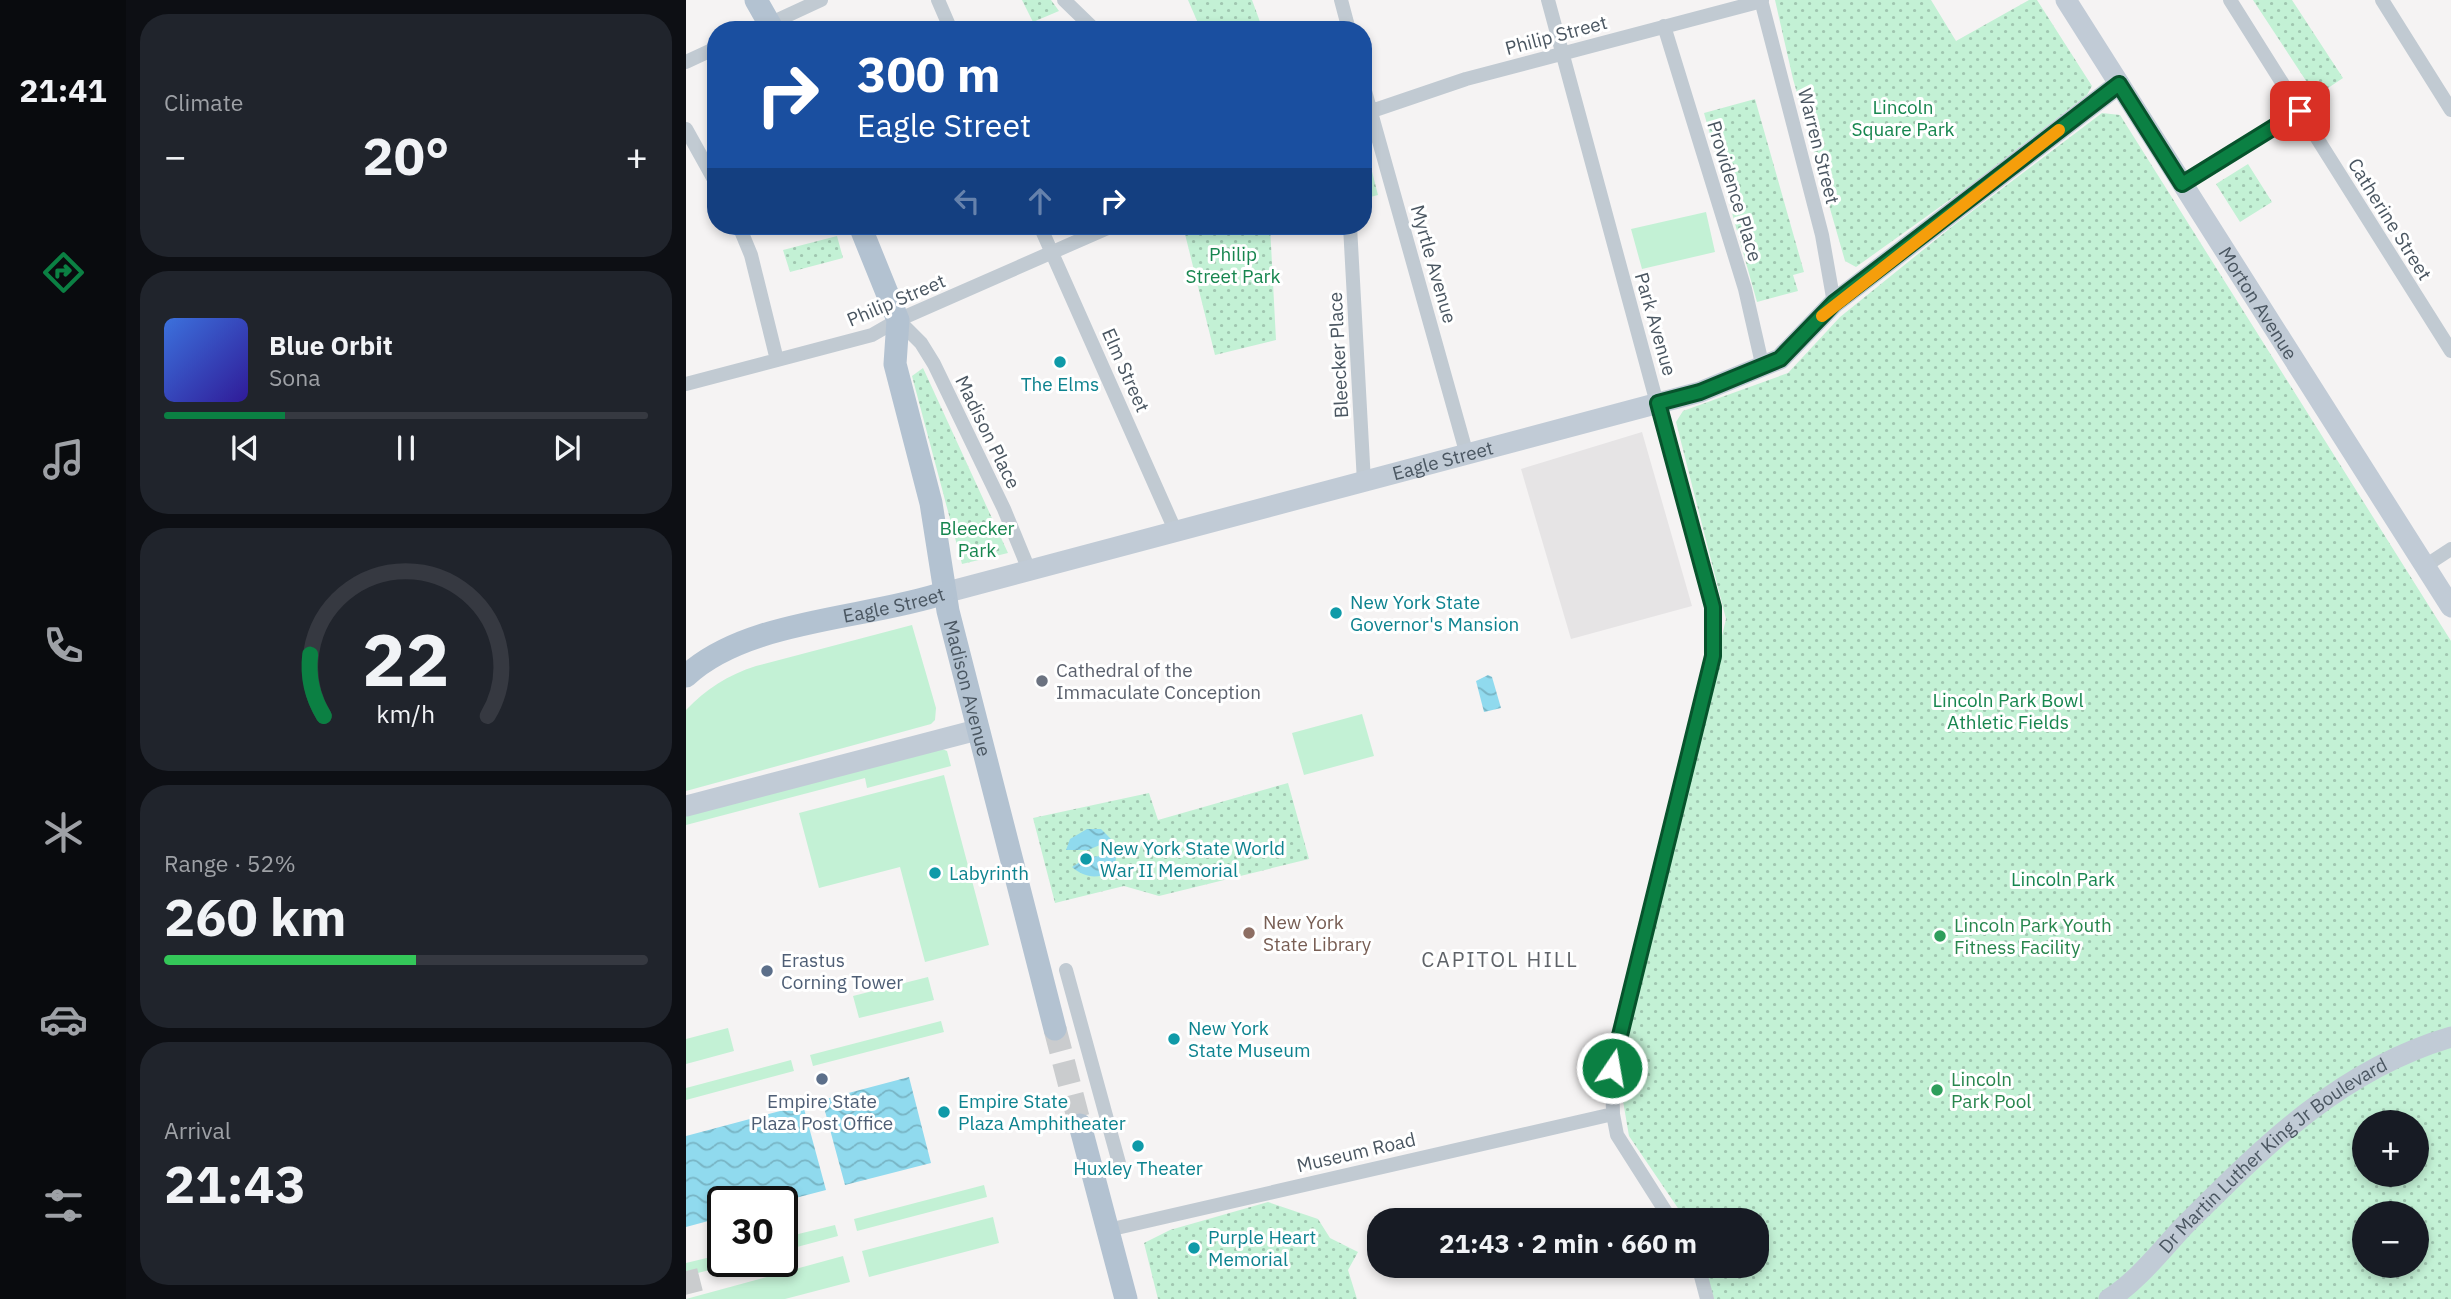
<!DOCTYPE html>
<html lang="en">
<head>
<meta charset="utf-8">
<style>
  :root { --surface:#171b24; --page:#20242c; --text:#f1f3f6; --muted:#9ea1a6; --line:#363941; --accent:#0b8043 }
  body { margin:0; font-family:"IBM Plex Sans",sans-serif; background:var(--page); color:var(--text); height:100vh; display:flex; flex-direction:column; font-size:26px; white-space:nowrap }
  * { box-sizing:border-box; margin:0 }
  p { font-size:23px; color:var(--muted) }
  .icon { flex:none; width:38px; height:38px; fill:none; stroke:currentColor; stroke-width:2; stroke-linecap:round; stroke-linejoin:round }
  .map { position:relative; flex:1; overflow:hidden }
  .details { display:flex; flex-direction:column; gap:14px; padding:14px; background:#0d0f14; width:560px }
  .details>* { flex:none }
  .hud { position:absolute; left:21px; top:21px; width:665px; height:214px; border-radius:28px; box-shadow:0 4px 10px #0003; background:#1a4fa0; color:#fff; overflow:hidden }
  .buttons { position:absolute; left:1666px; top:1110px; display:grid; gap:14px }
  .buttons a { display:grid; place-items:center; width:77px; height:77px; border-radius:50%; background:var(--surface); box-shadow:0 4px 10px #0003; font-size:35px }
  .speed { position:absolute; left:21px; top:1186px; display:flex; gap:14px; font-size:35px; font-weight:700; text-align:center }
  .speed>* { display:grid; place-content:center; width:91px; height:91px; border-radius:50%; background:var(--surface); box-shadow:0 4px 10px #0003; line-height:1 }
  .speed .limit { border:4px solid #111; border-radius:10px; background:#fff; color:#111 }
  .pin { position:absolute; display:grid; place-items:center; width:60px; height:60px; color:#fff; margin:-30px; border-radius:14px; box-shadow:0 4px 10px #0006 }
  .me { position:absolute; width:77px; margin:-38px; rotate:12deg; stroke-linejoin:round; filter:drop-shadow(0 0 5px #0008) }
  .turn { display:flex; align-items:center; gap:24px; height:147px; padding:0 35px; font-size:32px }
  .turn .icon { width:91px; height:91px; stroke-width:2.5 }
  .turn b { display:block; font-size:49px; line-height:60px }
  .lanes { display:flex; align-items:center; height:66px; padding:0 35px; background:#0003; justify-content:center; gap:35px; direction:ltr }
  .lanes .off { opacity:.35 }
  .big { font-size:52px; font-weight:700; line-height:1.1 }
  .details .tile { flex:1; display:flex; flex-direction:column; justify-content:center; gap:10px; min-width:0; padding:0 24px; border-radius:28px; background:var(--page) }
  .details .dial { align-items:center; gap:0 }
  .dial svg { height:182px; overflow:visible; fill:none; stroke:var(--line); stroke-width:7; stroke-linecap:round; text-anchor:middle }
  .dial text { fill:var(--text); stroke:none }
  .song { display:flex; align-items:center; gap:21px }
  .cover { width:84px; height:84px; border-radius:10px; background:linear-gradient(135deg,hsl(220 70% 55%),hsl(250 70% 35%)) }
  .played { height:7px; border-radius:4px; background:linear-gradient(90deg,var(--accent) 25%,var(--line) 25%) }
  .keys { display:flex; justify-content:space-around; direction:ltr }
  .heat { display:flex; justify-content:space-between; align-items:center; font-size:38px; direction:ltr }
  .charge { height:10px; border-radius:5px; background:linear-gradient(90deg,#34c759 52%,var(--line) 0) }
  .trip { position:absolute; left:681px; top:1208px; width:402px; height:70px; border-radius:28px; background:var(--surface); box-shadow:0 4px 10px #0003; font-weight:700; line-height:70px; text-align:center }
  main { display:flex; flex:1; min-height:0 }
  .tabs { display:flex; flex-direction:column; width:126px; justify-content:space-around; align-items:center; background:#090b0e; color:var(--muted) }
  .tabs .icon { width:49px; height:49px }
  .tabs .active { color:var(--accent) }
  .tabs b { font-size:32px; color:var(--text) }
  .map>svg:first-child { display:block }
  .education { fill:#e6e4e5 }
  .grass { fill:#c3f1d5 }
  .park { fill:url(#park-dots); fill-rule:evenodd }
  .water { fill:url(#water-waves) }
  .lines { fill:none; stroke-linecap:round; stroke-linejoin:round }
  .primary-tunnel { stroke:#caccce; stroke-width:23; stroke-dasharray:23 11; stroke-linecap:butt }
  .street { stroke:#c1cad2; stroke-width:14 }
  .secondary { stroke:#c1cbd6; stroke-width:21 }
  .primary { stroke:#b3c2d1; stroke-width:23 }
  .route-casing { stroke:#07532c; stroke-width:18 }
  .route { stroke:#0b8043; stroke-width:12 }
  .slow { stroke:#f59e0b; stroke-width:12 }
  .culture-dot { fill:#0f9aa8; stroke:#fff; stroke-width:2.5 }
  .worship-dot { fill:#6b7280; stroke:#fff; stroke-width:2.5 }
  .education-dot { fill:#8d6e63; stroke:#fff; stroke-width:2.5 }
  .leisure-dot { fill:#2e9e5b; stroke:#fff; stroke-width:2.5 }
  .service-dot { fill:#5c6f8a; stroke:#fff; stroke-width:2.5 }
  .labels { text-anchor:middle; stroke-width:6; stroke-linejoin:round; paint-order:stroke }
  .street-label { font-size:19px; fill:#4a5661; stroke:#fff }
  .park-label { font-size:19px; fill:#17864f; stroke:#fff }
  .culture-label { font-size:19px; fill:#0d838f; stroke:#fff; text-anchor:start }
  .worship-label { font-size:19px; fill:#5b616d; stroke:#fff; text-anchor:start }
  .education-label { font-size:19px; fill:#785e54; stroke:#fff; text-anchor:start }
  .leisure-label { font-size:19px; fill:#27864d; stroke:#fff; text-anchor:start }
  .service-label { font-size:19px; fill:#4e5e75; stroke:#fff; text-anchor:start }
  .neighbourhood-label { font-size:21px; letter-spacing:2px; fill:#5f6368; stroke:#fff }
</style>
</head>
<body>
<main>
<nav class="tabs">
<b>21:41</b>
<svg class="icon active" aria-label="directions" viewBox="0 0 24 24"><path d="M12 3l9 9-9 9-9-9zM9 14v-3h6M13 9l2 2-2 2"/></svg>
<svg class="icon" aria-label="music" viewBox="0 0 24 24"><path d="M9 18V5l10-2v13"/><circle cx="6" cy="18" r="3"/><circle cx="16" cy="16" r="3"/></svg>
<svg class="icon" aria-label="phone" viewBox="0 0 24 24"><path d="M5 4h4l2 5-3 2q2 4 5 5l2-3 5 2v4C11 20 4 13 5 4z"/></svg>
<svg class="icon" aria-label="climate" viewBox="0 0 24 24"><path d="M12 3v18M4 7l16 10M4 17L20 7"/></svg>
<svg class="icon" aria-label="car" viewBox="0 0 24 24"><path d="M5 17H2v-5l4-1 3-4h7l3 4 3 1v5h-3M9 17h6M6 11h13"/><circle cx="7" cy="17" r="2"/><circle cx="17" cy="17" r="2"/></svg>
<svg class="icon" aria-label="filters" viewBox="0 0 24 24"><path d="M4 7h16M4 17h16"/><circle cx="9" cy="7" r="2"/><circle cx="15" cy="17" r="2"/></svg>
</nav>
<section class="details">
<div class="tile"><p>Climate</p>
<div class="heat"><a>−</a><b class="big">20°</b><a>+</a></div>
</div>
<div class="tile">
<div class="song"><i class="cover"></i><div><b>Blue Orbit</b><p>Sona</p></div></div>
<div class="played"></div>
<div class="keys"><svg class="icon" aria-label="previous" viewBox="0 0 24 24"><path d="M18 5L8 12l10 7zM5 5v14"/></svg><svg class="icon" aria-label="pause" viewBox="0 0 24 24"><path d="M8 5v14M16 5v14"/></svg><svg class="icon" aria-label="next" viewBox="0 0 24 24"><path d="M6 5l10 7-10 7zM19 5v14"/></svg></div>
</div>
<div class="tile dial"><svg viewBox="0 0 100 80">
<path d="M14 69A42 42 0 1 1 86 69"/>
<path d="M14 69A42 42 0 0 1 8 42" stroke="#0b8043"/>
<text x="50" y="56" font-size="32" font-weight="700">22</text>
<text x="50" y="72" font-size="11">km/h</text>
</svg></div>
<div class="tile"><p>Range · 52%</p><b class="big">260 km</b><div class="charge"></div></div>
<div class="tile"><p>Arrival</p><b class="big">21:43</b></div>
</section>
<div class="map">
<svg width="1765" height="1299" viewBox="0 0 1765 1299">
  <defs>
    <pattern id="park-dots" width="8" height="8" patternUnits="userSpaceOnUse" patternTransform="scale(1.75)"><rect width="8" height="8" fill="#c3f1d5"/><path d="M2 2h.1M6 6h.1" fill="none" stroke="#a0c6b0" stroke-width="1.8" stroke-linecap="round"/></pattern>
    <pattern id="water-waves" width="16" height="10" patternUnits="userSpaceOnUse" patternTransform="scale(1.75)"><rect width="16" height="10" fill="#90daee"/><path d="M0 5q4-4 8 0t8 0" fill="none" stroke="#78b4c4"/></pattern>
  </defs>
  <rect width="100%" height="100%" fill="#f5f3f3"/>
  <path class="education" d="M956,432L1006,606L885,639L835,469Z"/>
  <path class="grass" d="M1020,212L1029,252L956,269L945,229Z
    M226,625L250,708L249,720L245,724L0,791V710C20,689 42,675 70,666Z
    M676,714L688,756L618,775L606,733Z
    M256,749L261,751L265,766L181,788L179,778L0,825V815Z
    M258,775L303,945L239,962L214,867L133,888L113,813Z
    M242,977L248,1000L173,1018L167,996Z
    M255,1021L258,1032L127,1066L124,1055Z
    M42,1028L48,1051L0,1064V1039Z
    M105,1060L108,1071L0,1100V1088Z
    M298,1185L301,1197L171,1231L168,1219Z
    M307,1217L313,1243L183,1277L176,1251Z
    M149,1225L152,1236L96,1251V1238Z
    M37,1254V1262H55L0,1276V1263Z
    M157,1256L164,1282L99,1299H0Z"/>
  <path class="park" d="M336,0H365L373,11L347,22Z
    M502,0H566L577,30H515Z
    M1089,0H1245L1270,41L1343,0H1351L1406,86L1401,95L1283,186L1170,267L1159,261L1107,79Z
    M1567,0H1606L1657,78L1630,96Z
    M1069,99L1118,272L1107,275L1112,291L1071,302L1018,113Z
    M1416,113L1434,115L1765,641V1299H1028L1018,1265H1071V1220H1000L943,1136L936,1095L939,1054L952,991L1040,619L990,422L997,411L1102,373L1154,317L1268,225ZM1678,1122H1731V1174H1678ZM1678,1213H1731V1265H1678Z
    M677,136L692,195L677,199Z
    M1562,164L1586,202L1554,222L1530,184Z
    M497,226H584L590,340L529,355Z
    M151,236L157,258L104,272L97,250Z
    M237,368L322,553L276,564L226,376Z
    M602,783L623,859L473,896L438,886L369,903L347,818L463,793L472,820Z
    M582,1202L632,1219L644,1238L672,1252L662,1270L671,1299H472L458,1243L484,1230Z"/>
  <path class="water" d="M802,675L806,677L815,708L798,712L790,681Z
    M401,829H415L426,840L402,850H380L384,839Z
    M431,855C426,880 403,882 386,867L402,857Z
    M223,1077L245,1163L159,1185L136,1100Z
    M117,1105L140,1190L94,1202H37V1217L0,1227V1136Z"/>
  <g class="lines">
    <path class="primary-tunnel" d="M369,1029L394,1125
      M0,1271L7,1299"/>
    <path class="street" d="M252,0L265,30
      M378,0L409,30
      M655,0L663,30
      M862,0L1026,607L1027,656L926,1068L927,1114L931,1135L985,1220
      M1075,0L1136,235L1148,303
      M1544,0L1765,351
      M1696,0L1765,110
      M978,26L1059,289L1077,368
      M70,30L135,0
      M0,62L30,48
      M677,84L781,455
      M677,114L780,79L1076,1
      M0,129L30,183
      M1496,184L1614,111
      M53,226L65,255L91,360
      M354,226L489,530
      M664,226L678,482
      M212,320L235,343L248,364L318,509L343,570
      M0,384L186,335L212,320L426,226
      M1739,566L1765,549
      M380,970L433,1163
      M422,1230L927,1114
      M1012,1265L1021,1299"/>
    <g class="secondary">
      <path id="s1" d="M1380,0L1765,607"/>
      <path id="s2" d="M258,593L1014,392L1094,359L1148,303L1433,84"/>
      <path d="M0,806L291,730"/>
      <path id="s3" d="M1423,1299C1452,1281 1476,1249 1499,1225C1578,1146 1655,1069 1765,1037"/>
    </g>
    <g class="primary">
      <path d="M70,0L87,30"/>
      <path id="s4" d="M174,226L212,320L209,364L245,503L262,611L369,1029"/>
      <path id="s5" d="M0,676C61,619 181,619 258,593"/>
      <path d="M394,1125L440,1299"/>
    </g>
  </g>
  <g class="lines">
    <defs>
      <path id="route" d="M926,1068L1027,656V607L972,403L1014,392L1094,359L1148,303L1433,84L1496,184L1614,111"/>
    </defs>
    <use href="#route" class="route-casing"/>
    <use href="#route" class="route"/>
    <path class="slow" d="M1136,316L1373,130"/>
  </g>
  <g class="culture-dot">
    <circle cx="374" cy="362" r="7"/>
    <circle cx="650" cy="613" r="7"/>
    <circle cx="400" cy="859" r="7"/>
    <circle cx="249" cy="873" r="7"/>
    <circle cx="488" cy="1039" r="7"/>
    <circle cx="258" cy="1112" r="7"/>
    <circle cx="452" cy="1146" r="7"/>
    <circle cx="508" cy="1248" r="7"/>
  </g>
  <circle class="worship-dot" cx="356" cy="681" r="7"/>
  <circle class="education-dot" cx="563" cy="933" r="7"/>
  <g class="leisure-dot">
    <circle cx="1254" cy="936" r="7"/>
    <circle cx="1251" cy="1090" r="7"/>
  </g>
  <g class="service-dot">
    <circle cx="81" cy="971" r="7"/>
    <circle cx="136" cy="1079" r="7"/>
  </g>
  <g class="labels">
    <g class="street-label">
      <text transform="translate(870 35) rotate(-15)" y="7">Philip Street</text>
      <text transform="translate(1133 146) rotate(76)" y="7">Warren Street</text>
      <text transform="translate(1049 191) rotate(73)" y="7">Providence Place</text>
      <text transform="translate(1704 219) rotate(58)" y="7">Catherine Street</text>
      <text transform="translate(748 264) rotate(74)" y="7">Myrtle Avenue</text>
      <text transform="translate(210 300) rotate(-23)" y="7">Philip Street</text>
      <text dy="7" stroke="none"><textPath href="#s1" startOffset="359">Morton Avenue</textPath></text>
      <text transform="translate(970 324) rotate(74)" y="7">Park Avenue</text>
      <text transform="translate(652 355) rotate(-93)" y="7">Bleecker Place</text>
      <text transform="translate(440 370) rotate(66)" y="7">Elm Street</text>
      <text transform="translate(302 432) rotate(64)" y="7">Madison Place</text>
      <text dy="7" stroke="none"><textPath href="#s2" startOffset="516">Eagle Street</textPath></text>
      <text dy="7" stroke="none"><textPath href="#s5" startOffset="222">Eagle Street</textPath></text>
      <text dy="7" stroke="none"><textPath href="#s4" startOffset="478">Madison Avenue</textPath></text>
      <text transform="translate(670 1152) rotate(-13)" y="7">Museum Road</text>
      <text dy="7" stroke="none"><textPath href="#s3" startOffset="219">Dr Martin Luther King Jr Boulevard</textPath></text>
    </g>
    <g class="park-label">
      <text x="1217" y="114">Lincoln<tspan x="1217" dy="22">Square Park</tspan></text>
      <text x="547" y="261">Philip<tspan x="547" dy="22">Street Park</tspan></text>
      <text x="291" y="535">Bleecker<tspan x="291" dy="22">Park</tspan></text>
      <text x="1322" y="707">Lincoln Park Bowl<tspan x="1322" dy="22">Athletic Fields</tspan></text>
      <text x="1377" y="886">Lincoln Park</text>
    </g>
    <g class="culture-label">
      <text x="374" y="391" text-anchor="middle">The Elms</text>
      <text x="664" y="609">New York State<tspan x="664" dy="22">Governor's Mansion</tspan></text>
      <text x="414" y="855">New York State World<tspan x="414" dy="22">War II Memorial</tspan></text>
      <text x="263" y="880">Labyrinth</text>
      <text x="502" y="1035">New York<tspan x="502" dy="22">State Museum</tspan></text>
      <text x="272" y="1108">Empire State<tspan x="272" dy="22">Plaza Amphitheater</tspan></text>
      <text x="452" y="1175" text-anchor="middle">Huxley Theater</text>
      <text x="522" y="1244">Purple Heart<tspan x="522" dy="22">Memorial</tspan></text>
    </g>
    <g class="worship-label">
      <text x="370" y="677">Cathedral of the<tspan x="370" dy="22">Immaculate Conception</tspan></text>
    </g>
    <g class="education-label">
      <text x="577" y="929">New York<tspan x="577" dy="22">State Library</tspan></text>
    </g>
    <g class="leisure-label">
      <text x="1268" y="932">Lincoln Park Youth<tspan x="1268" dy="22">Fitness Facility</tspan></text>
      <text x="1265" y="1086">Lincoln<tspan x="1265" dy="22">Park Pool</tspan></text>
    </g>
    <g class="service-label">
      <text x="95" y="967">Erastus<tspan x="95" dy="22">Corning Tower</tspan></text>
      <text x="136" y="1108" text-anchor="middle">Empire State<tspan x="136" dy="22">Plaza Post Office</tspan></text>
    </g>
    <g class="neighbourhood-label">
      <text x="814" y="967">CAPITOL HILL</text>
    </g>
  </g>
</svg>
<div class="buttons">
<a>+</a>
<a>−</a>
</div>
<div class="speed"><div class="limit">30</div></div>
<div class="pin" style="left:1614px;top:111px;background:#d93025"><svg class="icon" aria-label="arrive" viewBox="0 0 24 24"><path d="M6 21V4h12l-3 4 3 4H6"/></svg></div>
<svg class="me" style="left:926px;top:1068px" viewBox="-20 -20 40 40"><circle r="17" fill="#0b8043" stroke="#fff" stroke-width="3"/><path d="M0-11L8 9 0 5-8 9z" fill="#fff"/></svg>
<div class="trip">21:43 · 2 min · 660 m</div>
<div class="hud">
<div class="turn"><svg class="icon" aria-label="right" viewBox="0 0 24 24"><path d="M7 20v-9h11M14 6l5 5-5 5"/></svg><div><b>300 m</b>Eagle Street</div></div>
<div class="lanes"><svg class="icon off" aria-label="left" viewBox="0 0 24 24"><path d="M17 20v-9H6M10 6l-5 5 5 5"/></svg><svg class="icon off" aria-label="ahead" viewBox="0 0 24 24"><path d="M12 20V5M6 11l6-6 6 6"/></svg><svg class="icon" aria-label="right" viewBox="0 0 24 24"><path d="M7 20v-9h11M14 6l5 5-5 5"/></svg></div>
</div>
</div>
</main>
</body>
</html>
